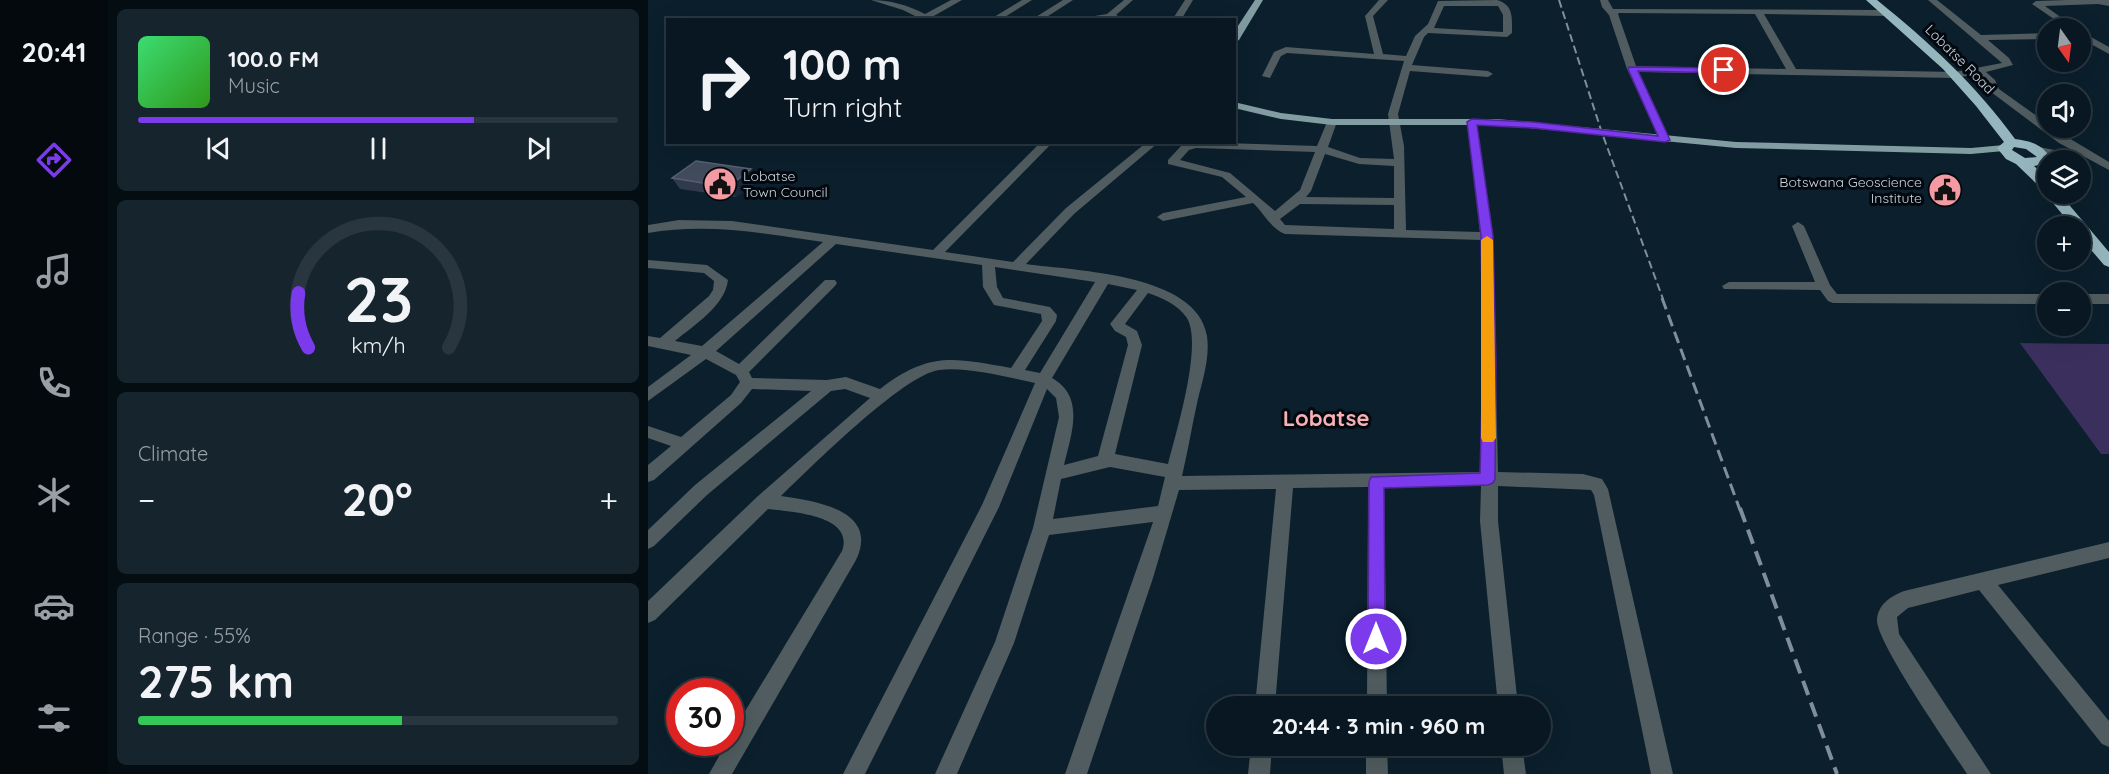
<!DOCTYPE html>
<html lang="en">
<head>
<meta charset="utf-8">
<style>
  :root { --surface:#081721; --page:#16242e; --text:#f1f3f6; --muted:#989fa5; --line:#29363f; --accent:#7c3aed }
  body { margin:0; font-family:Quicksand,sans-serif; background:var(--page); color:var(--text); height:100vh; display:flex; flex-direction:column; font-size:22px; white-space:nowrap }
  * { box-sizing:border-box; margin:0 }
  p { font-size:20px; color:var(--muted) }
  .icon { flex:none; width:33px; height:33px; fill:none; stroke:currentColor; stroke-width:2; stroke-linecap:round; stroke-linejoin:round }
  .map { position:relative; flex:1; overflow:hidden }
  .drawer { display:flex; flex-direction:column; gap:9px; padding:9px; background:#040d12; width:540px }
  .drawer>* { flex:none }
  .top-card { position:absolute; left:18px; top:18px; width:570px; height:126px; border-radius:0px; box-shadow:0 6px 24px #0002,0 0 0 2px var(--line); background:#081721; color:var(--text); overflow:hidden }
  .needle { width:39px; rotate:166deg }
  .fabs { position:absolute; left:1389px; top:18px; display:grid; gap:12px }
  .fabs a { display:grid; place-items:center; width:54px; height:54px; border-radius:50%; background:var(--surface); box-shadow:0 6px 24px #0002,0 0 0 2px var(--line); font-size:30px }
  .speed { position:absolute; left:18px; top:678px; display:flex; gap:12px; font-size:30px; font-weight:700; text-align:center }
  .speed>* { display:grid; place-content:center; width:78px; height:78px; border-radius:50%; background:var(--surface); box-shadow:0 6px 24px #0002,0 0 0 2px var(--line); line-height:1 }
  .speed .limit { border:9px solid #d22; background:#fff; color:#111 }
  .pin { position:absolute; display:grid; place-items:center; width:51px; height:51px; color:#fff; margin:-26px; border:3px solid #fff; border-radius:50%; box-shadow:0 2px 6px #0007 }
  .me { position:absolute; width:66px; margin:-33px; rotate:0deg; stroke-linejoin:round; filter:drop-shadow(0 0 4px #0008) }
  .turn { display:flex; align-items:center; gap:21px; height:126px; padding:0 18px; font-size:27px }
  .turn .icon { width:78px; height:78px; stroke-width:2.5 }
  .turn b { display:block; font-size:42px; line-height:51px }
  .big { font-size:45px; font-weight:700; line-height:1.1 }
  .drawer .widget { flex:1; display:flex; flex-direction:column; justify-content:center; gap:9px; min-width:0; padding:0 21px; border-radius:9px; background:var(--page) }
  .drawer .dial { align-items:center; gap:0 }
  .dial svg { height:156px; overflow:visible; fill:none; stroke:var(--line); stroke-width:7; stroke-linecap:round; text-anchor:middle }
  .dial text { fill:var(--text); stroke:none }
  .song { display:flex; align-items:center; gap:18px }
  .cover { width:72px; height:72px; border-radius:9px; background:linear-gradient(135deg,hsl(140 70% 55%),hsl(110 70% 35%)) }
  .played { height:6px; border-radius:3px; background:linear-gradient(90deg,var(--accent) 70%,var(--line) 70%) }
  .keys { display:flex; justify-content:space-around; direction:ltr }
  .heat { display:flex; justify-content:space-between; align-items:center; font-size:33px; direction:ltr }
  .charge { height:9px; border-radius:4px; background:linear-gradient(90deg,#34c759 55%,var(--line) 0) }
  .trip { position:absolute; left:558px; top:696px; width:345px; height:60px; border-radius:30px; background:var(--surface); box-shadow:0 6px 24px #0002,0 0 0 2px var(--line); font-weight:700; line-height:60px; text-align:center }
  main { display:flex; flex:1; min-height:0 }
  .menu { display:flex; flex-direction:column; width:108px; justify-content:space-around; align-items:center; background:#03090d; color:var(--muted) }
  .menu .icon { width:42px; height:42px }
  .menu .selected { color:var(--accent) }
  .menu b { font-size:27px; color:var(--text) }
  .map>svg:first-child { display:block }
  .green { fill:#3b305d }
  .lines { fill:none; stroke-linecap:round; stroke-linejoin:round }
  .minor { fill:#505c5f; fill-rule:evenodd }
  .major { fill:#829da2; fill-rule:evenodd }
  .highway { fill:#96b6bd; fill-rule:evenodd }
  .rail-far2 { stroke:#7f8e99; stroke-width:2; stroke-dasharray:8 4; stroke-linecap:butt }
  .rail-far1 { stroke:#7f8e99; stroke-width:3; stroke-dasharray:12 6; stroke-linecap:butt }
  .rail { stroke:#7f8e99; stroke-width:4; stroke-dasharray:15 8; stroke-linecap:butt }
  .wall { fill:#313a4c }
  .shaded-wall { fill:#1b2839 }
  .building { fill:#424b5c; stroke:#576070; stroke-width:1.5 }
  .route { fill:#7c3aed; stroke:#51269a; stroke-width:1.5 }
  .slow { fill:#f59e0b }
  .labels { text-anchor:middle; stroke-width:6; stroke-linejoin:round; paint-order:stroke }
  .far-street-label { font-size:14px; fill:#cad6df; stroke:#03080e }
  .far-poi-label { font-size:14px; fill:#cad6df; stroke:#03080e; text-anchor:start }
  .district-label { font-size:22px; font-weight:bold; fill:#f5b1b6; stroke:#03080e }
</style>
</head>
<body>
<main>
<nav class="menu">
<b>20:41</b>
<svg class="icon selected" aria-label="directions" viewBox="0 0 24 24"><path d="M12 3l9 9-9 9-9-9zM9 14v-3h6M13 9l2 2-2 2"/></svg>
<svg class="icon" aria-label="music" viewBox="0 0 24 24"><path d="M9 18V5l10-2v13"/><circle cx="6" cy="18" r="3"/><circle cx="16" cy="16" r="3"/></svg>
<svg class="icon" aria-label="phone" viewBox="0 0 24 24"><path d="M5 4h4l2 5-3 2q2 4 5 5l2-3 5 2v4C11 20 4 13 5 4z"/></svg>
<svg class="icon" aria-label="climate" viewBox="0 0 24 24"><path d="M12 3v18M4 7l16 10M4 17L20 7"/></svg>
<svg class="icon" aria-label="car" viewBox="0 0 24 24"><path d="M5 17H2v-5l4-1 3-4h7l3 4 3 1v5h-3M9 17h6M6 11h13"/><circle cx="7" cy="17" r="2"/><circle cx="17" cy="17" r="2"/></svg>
<svg class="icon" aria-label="filters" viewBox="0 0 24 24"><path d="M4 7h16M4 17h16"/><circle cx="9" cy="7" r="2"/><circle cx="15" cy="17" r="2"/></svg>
</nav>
<section class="drawer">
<div class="widget">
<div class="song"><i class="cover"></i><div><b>100.0 FM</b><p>Music</p></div></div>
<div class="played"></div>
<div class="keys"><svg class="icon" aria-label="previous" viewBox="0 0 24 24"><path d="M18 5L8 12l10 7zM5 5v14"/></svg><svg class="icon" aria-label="pause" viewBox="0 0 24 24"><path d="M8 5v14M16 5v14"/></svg><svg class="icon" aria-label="next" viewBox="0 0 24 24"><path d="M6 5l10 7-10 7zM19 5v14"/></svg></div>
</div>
<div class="widget dial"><svg viewBox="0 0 100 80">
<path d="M14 69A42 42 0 1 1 86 69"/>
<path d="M14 69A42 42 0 0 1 9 41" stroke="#7c3aed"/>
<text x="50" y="56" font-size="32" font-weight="700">23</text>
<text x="50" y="72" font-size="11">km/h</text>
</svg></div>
<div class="widget"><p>Climate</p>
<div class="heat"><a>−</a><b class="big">20°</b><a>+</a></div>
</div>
<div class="widget"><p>Range · 55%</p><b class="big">275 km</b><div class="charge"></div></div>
</section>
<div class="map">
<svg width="1461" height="774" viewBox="0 0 1461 774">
  <rect width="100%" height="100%" fill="#0b1f2c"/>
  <path class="green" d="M1372,343L1461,344V454H1453Z"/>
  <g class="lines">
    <path class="minor" d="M223,0C242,0 259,5 277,14L303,0H314L284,17L287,20H275L255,10Z
      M374,0H384L352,20H341Z
      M415,0H425L394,20H383Z
      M476,0H485L468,15L480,20H422L459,14Z
      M537,0H545L533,20H524Z
      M731,0H740L725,16L735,54L758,56L767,36L780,24L790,1L849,0C866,5 864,18 864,33L859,37L780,33L776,37L764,65L840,71L845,74L840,77L762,71L750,114L756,146L758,230L832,232L819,122L828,120L845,236L850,472L935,474L954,479L960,489L1025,774H1003L946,495L943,490L850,486V521L870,706H850L832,521L833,486L736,487L739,706H719L720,487L645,488L627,706H607L628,489L531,490L505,578L439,774H417L505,522L401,535L366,643L309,774H287L347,642L385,528L411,417L408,398L399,389L351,507L217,774H195L334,505L387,383C360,377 317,366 291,370C255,375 162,468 133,496C167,501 232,510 208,560L84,774H61L79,742H82V736L194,551C207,515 144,512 120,509L7,620L0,623V601L110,496L222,398L197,389L183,391L59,495L6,546L0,549V530L47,485L163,391L104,389L93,403L6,480L0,482V465L23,446L0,438V426L33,437L83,395L92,382L88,375L58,359L0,401V387L43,355L0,346V336L12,338L61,296L65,290L66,281L56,273L0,268V260L59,265L80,280C77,306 46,325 27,341L54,346L175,242C116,233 59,223 0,233V225L31,220L84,221L285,250L393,142H405L297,252L365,262L418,208L499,142H511L426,214L378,264C427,271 549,273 559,336C562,357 555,379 550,399C544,425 540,451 534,476L833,472V240L637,234C624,230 615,212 605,203L515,221L509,217L515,213L598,197L574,177L520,164V160L533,146L545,142L669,146L679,122L684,119L689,122L680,147L712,158L746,159L740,114L756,61L639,53L633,56L622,78L614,76L626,52L638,47L726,54L717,16ZM796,6H850L855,15V32L786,28ZM548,148L667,152L652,190L627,211L582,173L532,160L541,150ZM677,154L711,164L746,166V198L658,197L663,191ZM652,204L746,205V229L637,225L632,219ZM188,244L334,265L335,287L346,305L393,314L394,321L363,368C305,358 282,351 232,389L198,377L179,380L104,378L101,372L187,286L189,283L187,280H177L91,364L68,351ZM347,267L447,282L392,373L377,370L408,321L409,315L402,307L355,298L349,287ZM460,284L489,290L462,324L467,331L478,337L480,345L450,456L416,465C423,435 438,397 404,378ZM500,293C515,298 530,305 539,318C555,345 528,432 520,464L467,454L494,345L489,331L477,324ZM462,467L517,477L510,506L405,519L413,479Z
      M952,0H960L965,9L1238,10L1242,13L1238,16L1116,14L1148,69L1307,72L1354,63L1280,0H1289L1333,35L1400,33V39L1340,40L1361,58L1365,65L1338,72L1347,80L1351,89L1400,124V128H1404L1461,162V170L1411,143L1343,92L1340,83L1329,74L1307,78L991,72L1022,140L1021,142H1013L979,69L961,15L954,7ZM971,13L1107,14L1138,69L988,66L970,14Z
      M1418,0H1461V6L1450,4L1397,6L1428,28H1419L1384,4L1388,1Z
      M1432,31L1461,47V54L1432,38Z
      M1391,147L1412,151L1433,160H1418L1387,152V148Z
      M1150,222L1156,226L1182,285L1189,294H1400V304L1185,303L1180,301L1172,290L1076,289L1074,286L1081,282H1167L1144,226Z
      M1432,294H1461V304H1432Z
      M1461,542V558L1350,585L1461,721V747L1454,744L1331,590L1260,608L1249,617L1251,634L1343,774H1319C1303,749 1228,642 1229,620C1230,604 1243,596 1256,591Z
      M603,746H624L622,774H600Z
      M718,746H739L740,774H718Z
      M853,746H874L878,774H856Z"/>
    <path class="major" d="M607,0H615L591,40L586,43V32Z
      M586,102L633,113L684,119H849L1088,142L1323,148L1356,145L1361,148L1356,151L1323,154L1088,148L849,125H684L633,119L586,108Z"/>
    <path class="highway" d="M1218,0H1229C1281,42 1328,85 1367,139C1382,141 1395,144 1403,159L1396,164L1386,166L1400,179V191L1395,190L1368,164L1358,159L1349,148L1356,142L1328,106L1295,69ZM1366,147L1378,149L1389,157L1377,158L1364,150Z
      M1400,192L1412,194L1461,252V267L1456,265L1432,237V226H1424L1400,197Z"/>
    <path class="rail-far2" d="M911,0L954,133L1015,299"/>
    <path class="rail-far1" d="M1014,298L1092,510"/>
    <path class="rail" d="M1092,508L1189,774"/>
  </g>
  <path class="wall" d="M24,178L111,180L88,197L32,189Z"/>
  <path class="shaded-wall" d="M103,169L111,180L88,197L80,187Z"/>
  <path class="building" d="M48,161L103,169L80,187L24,178Z"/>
  <path class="route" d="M981,67L1076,68L1080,70L1076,73L990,71L1022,140L1017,142L885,128L829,125L845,236L848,362L847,479L845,483L840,485L736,488L737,639L735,645L728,647L722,645L720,639L721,482L723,477L832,473L835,362L833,236L819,122L824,119L885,122L1010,136L980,69Z"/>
  <path class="slow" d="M839,236L845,240L848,438L845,442H835L833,438V240Z"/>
  <defs>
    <symbol id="civic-disc" viewBox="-11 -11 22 22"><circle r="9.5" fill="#f49aa2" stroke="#03080e"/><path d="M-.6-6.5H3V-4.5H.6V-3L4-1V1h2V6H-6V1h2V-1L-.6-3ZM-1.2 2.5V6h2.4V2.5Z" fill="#111"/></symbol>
  </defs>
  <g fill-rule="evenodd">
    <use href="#civic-disc" x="53" y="165" width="38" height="38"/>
    <use href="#civic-disc" x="1278" y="171" width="38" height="38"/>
  </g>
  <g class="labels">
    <g class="far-street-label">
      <text transform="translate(1312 59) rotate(45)" y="5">Lobatse Road</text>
    </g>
    <g class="far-poi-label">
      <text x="95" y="181">Lobatse<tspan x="95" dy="16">Town Council</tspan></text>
      <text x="1274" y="187" text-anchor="end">Botswana Geoscience<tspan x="1274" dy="16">Institute</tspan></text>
    </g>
    <g class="district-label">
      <text x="678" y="426">Lobatse</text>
    </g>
  </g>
</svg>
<div class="fabs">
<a><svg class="needle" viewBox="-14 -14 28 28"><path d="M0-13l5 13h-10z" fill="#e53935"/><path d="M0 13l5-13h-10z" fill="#989fa5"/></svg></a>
<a><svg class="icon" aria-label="sound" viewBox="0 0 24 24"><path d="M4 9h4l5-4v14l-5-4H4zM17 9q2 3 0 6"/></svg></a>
<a><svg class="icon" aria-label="layers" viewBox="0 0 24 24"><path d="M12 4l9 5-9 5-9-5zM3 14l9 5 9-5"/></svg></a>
<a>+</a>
<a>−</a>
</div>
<div class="speed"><div class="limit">30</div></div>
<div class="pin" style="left:1076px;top:70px;background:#d93025"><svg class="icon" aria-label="arrive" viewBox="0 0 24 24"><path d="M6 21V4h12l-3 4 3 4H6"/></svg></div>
<svg class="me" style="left:728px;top:639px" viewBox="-20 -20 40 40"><circle r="17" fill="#7c3aed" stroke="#fff" stroke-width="3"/><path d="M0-11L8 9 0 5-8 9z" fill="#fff"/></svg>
<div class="trip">20:44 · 3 min · 960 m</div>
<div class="top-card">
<div class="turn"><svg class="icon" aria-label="right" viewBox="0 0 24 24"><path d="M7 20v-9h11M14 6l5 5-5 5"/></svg><div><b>100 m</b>Turn right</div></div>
</div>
</div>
</main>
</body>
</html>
